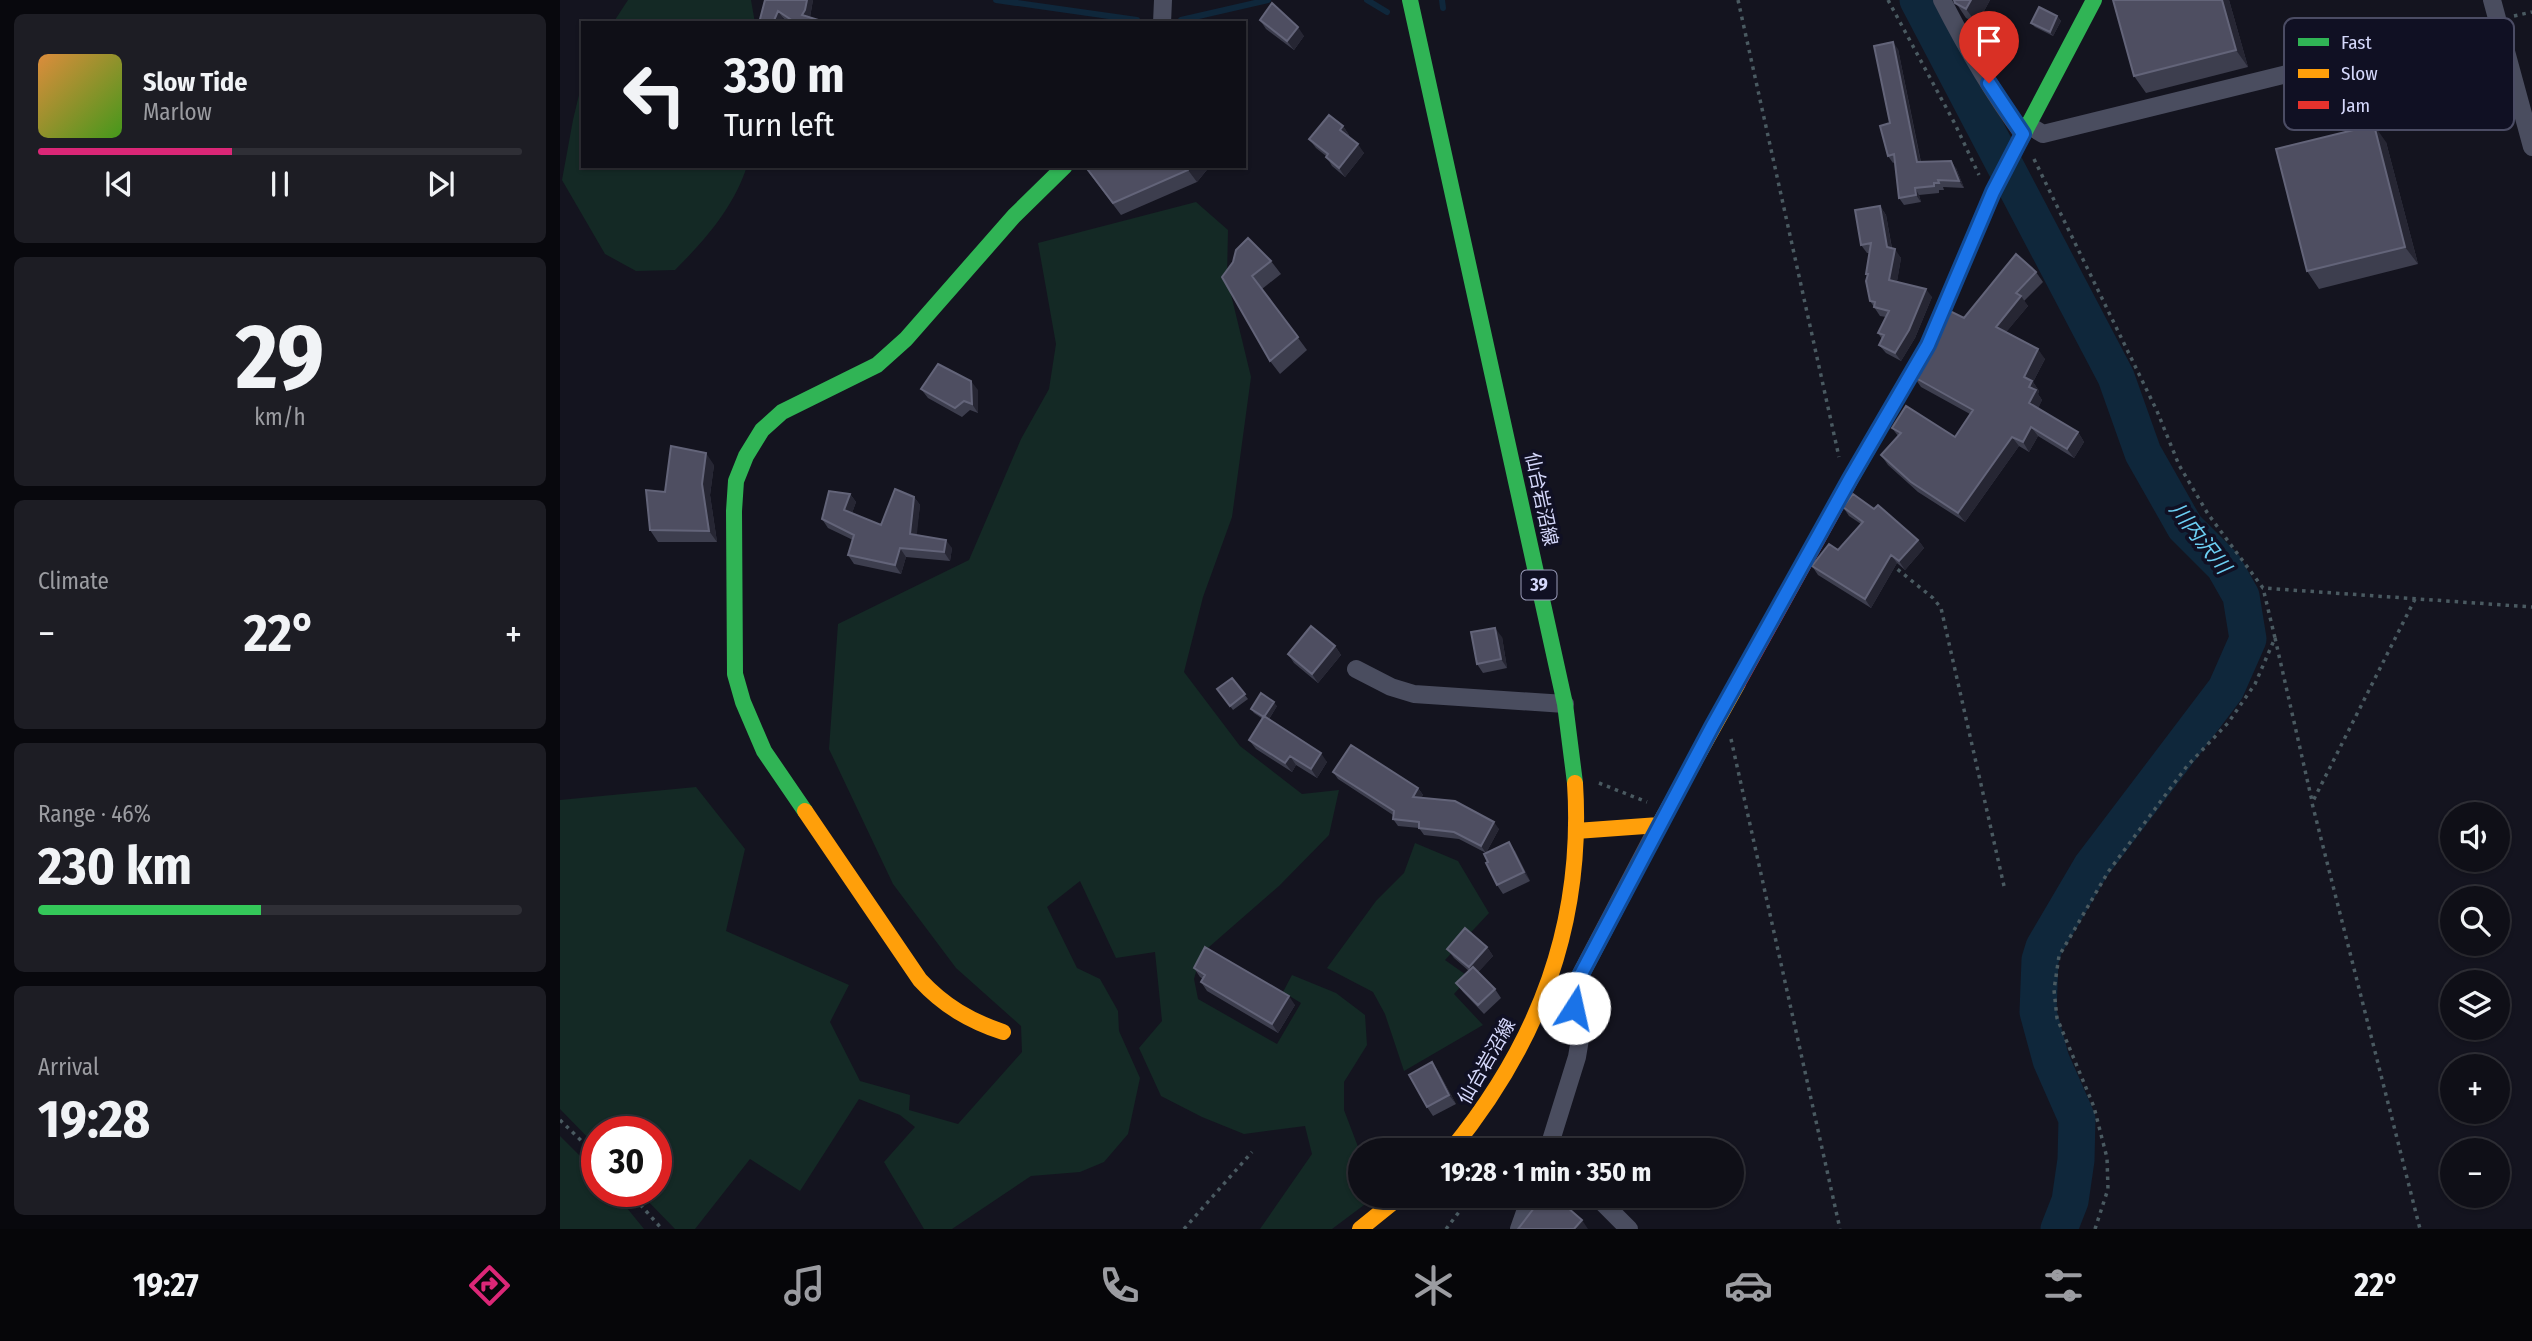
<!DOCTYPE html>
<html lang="en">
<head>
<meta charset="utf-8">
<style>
  :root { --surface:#0f0f17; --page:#1d1d24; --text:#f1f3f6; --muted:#9b9ca1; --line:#2f2f36; --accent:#db2777 }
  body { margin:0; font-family:"Fira Sans Condensed","Noto Sans JP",sans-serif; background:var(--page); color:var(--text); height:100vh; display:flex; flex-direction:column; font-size:26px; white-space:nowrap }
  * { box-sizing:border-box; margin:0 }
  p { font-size:23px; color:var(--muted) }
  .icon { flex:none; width:38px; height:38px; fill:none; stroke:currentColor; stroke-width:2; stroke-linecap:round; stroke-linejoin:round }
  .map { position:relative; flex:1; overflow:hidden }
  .side { display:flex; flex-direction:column; gap:14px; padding:14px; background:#08080d; width:560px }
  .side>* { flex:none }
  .banner { position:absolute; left:21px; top:21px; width:665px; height:147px; border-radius:0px; box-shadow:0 2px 5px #0004,0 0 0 2px var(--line); background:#0f0f17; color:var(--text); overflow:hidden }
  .buttons { position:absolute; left:1880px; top:802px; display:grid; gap:14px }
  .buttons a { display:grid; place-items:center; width:70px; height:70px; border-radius:50%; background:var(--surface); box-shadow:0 2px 5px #0004,0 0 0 2px var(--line); font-size:35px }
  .speed { position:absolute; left:21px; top:1116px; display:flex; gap:14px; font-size:35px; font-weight:700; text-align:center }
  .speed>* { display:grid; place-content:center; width:91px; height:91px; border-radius:50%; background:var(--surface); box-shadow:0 2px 5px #0004,0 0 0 2px var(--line); line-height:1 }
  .speed .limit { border:10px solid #d22; background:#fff; color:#111 }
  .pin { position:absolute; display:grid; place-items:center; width:60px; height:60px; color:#fff; margin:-72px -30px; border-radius:50% 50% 50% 0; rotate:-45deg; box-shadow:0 0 7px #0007 }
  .pin .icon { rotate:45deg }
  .me { position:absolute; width:77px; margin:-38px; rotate:10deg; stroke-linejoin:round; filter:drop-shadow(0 0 5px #0008) }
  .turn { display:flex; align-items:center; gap:24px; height:147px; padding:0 28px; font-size:32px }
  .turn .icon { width:91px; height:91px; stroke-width:2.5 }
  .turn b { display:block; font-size:49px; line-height:60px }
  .big { font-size:52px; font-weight:700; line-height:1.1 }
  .side .widget { flex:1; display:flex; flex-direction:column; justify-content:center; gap:10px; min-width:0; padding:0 24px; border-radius:10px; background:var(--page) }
  .side .dial { align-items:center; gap:0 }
  .dial b { font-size:91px; line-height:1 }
  .song { display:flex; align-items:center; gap:21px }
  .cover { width:84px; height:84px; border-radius:10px; background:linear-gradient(135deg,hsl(30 70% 55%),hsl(100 70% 35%)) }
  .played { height:7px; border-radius:4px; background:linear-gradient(90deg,var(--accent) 40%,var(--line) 40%) }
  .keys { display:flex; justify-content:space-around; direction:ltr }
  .heat { display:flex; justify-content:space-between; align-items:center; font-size:38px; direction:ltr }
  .charge { height:10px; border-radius:5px; background:linear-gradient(90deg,#34c759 46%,var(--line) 0) }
  .trip { position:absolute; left:788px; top:1138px; width:396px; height:70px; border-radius:35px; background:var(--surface); box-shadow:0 2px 5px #0004,0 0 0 2px var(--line); font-weight:700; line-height:70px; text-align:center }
  .tab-bar { display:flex; height:112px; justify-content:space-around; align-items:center; background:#060609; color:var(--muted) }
  .tab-bar .icon { width:49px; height:49px }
  .tab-bar .selected { color:var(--accent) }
  .tab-bar b { font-size:32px; color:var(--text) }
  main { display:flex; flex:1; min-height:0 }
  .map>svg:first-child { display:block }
  .green { fill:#142925 }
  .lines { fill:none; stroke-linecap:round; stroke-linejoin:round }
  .stream { stroke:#0f273b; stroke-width:6 }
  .river { stroke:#0f273b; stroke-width:37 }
  .path { stroke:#4a5a61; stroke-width:3.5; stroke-dasharray:3.5 5; stroke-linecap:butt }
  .street { stroke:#4a4d5f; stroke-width:18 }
  .fast { stroke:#30b455; stroke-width:16 }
  .slow { stroke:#ff9f0a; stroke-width:16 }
  .jam { stroke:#e5322d; stroke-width:16 }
  .wall { fill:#3d3e4e }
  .shaded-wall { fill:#262633 }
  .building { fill:#4e4e61; stroke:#636479; stroke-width:2 }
  .route-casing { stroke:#114b97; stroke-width:18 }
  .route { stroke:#1a73e8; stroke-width:12 }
  .labels { text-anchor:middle; stroke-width:7; stroke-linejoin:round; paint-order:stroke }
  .shield { fill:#101023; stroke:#9a9cba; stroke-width:2 }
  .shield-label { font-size:18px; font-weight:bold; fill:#d5d8fb }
  .street-label { font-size:19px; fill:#d5d8fb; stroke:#101023 }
  .water-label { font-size:21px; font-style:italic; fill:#6ccff3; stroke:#101023 }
  .key { fill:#101023; stroke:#4b4c64; stroke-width:2 }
  .key-label { font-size:19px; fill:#d5d8fb }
</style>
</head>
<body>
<main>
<section class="side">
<div class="widget">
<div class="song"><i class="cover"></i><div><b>Slow Tide</b><p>Marlow</p></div></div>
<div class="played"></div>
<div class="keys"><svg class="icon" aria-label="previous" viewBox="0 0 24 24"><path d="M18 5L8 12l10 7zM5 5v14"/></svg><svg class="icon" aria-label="pause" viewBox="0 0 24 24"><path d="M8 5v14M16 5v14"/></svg><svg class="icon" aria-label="next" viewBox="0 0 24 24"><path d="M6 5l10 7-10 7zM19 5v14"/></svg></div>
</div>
<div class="widget dial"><b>29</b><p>km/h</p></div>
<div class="widget"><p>Climate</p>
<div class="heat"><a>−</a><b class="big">22°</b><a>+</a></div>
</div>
<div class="widget"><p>Range · 46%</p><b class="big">230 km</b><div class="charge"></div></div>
<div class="widget"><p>Arrival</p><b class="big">19:28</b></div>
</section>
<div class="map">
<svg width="1972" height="1229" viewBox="0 0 1972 1229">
  <rect width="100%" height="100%" fill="#14141f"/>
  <path class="green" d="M68,0H191L195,23H53Z
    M23,78V166H187C174,207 145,240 115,270L76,271L45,254L2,180L13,120Z
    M636,202L668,230L667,278L691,377L672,517L643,597L624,672L680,746L742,794L779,790L769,835L719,886L641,954L634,979L638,999L717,1044L741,1003L723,992L732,975L776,993L805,1015L807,1045L784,1082V1110L800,1152V1195L816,1196L772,1229H700L752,1154L745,1126L684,1134L642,1117L601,1096L579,1048L602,1021L595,952L556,958L520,881L487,907L517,968L540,979L558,1011L559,1031L580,1078L568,1134L544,1162L520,1172L471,1176L392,1229H364L324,1162L355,1127L340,1115L299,1099L240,1191L190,1159L135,1229H115L79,1192H96V1132H37V1147L0,1109V800L136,787L185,849L166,931L289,985L270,1022L300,1081L350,1095L349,1110L398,1124L462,1052L461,1026L396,968L333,884L269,749L278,624L409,560L461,439L489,389L496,344L478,243Z
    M855,843L898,861L929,913L885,960L909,977L894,994L923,1025L844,1071L825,1014L813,992L767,968L816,901L844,873Z
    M0,1136L37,1173V1192H54L84,1229H0Z"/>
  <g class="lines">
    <path class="stream" d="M436,0L577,20
      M807,0L827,12
      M882,0L883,8
      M621,20L708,0"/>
    <path class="river" d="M1358,0L1556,377L1583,453L1625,527L1664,566L1681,596L1688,639L1666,689L1531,867L1484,947L1480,960L1478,1012L1491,1060L1517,1119L1516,1160L1510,1201L1499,1229"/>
    <path class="path" d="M1178,0L1279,457
      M1328,0L1395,124L1419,175
      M1954,16L1972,12
      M1821,50L1919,25
      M1474,159L1597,411L1619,465L1648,514L1703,588L1972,607
      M1331,564L1373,598L1381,608L1444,886
      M1855,599L1752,803L1860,1229
      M1715,638L1752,801
      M1171,739L1280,1229
      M1039,783L1087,802
      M0,1120L37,1156
      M69,1192L102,1229
      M624,1229L692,1152
      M886,1229L912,1195
      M1535,1229L1548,1189L1547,1158L1534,1107L1497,1018L1494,990L1499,956L1548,872L1627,766L1668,723L1695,684L1715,638L1703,588"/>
    <path class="street" d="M1382,0C1406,47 1432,92 1463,134
      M1932,0L1972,147
      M602,23L603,0
      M1468,125L1483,134L1804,55
      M796,669L831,687L854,694L1005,704
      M988,1150L1017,1057L1021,1033L1011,993L1099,825
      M1035,1195L1069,1229
      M959,1229L971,1195"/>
    <path class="fast" d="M850,0L1005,704L1015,783
      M1293,475L1368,345L1433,192L1534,0
      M245,811L204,751L183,702L175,674L174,511L176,481L186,456L202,430L222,412L317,365L346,339L454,216L505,166"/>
    <path class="slow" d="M245,811L360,980C384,1006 410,1021 443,1032
      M1016,831L1099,825L1178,683
      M891,1150C979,1042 1024,924 1015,783
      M800,1229L842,1195"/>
    <path class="jam" d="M1178,683L1293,475"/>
  </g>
  <path class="wall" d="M205,0H253L250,17L269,23H230L223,18Z
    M1394,0H1430L1417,24L1406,18Z
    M1553,0H1669L1688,67L1586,93L1574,76Z
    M1497,16L1501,21L1493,36L1475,27L1471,23Z
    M700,20L744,36L734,50L706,29Z
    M1338,49L1361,162L1396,168L1404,188L1383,187L1384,190H1379V193L1359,195L1361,202L1344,205L1339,198L1335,162L1333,163L1328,156L1330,123Z
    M783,126L789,135L788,136L804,153L785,177L772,166L766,156L756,148L749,139Z
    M1826,142L1858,264L1759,289L1747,271Z
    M524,166H650L637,182L561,215Z
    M1320,206L1326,215L1332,248L1341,258L1337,281L1372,297L1355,338L1341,361L1326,353L1319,345L1322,339L1318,333L1326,317L1320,316L1310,301L1307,276L1306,274L1309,253H1307L1301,245Z
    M711,261L721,274L702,289L747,350L720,374L710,361L662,277Z
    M1476,272L1483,282L1464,301L1468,306L1446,332L1485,359L1473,382L1479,391L1478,394L1482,400L1478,408L1518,432L1524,442L1514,458L1478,436L1469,452L1459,446L1405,522L1358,492L1328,465L1321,455L1338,436L1332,428L1395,437L1410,414L1361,387L1354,377L1404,318Z
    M361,389L418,390V413L410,410L402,417L368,398Z
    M154,465L150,495L157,542H98L90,530L105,492Z
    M290,494L296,502L292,513L321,525L354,497L360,505L356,535L392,548L390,561L346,557L341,574L294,564L288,555L293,540L268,528L262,519Z
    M1283,507L1358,540L1364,548L1345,570L1337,563L1311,608L1258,575L1252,566L1278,550L1301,524L1289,516Z
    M942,637L947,668L923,673L917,664Z
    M775,646L781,655L758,683L734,663L728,654Z
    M672,678L688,699L673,710L657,689Z
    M717,706L709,719L767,762L757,778L736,765L732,772L696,749L689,740L703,719L694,713L691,709Z
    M773,772L858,788L863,795L861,797L939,829L926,853L955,851L970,881L943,894L937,885L926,853L899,839L864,835L859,828L838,826L833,819V815L778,779Z
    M927,947L933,956L918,972L935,989L941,998L924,1014L903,992L896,983L909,971L894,958L887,949Z
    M634,968L735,1005L718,1033L647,991L641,982L643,979L640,977Z
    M872,1062L878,1071L896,1104L873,1116L867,1107Z"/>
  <path class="shaded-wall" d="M247,0H253L250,17L242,15Z
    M1411,0H1430L1417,24L1406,9Z
    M1662,0H1669L1688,67L1676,50Z
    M218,11L223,18L221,23H213Z
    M1497,16L1501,21L1493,36L1490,32Z
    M738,27L744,36L734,50L727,41Z
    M1333,42L1338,49L1362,169L1357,162Z
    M1814,125L1826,142L1858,264L1845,247Z
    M783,126L789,135L786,139L780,130Z
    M798,144L804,153L785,177L779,168Z
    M1391,161L1396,168L1404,188L1399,181Z
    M631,166H650L637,182L628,170Z
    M1355,188L1359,195L1361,202L1356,195Z
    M1320,206L1326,215L1333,256L1327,247Z
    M1335,249L1341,258L1336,288L1329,280Z
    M1366,289L1372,297L1355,338L1341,361L1335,353Z
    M1461,296L1468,306L1443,336L1436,327Z
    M1478,349L1485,359L1473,382L1479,391L1478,394L1482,400L1476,413L1469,403L1464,377Z
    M411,381L418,390V413L412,404Z
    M1471,427L1478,436L1469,452L1463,442Z
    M1518,432L1524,442L1514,458L1507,449Z
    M1452,437L1459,446L1405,522L1398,513Z
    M146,453L154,465L150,495L157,542L149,531L142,484Z
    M290,494L296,502L290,519L284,510Z
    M354,497L360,505L356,543L350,534Z
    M386,540L392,548L390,561L384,552Z
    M1358,540L1364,548L1345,570L1339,561Z
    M340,548L346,557L341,574L335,565Z
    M1331,555L1337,563L1311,608L1305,599Z
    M935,628L942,637L947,668L941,659Z
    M775,646L781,655L758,683L752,674Z
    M714,702L717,706L707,722L704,717Z
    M761,753L767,762L757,778L751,769Z
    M730,756L736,765L732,772L725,763Z
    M858,788L863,795L858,804L853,797Z
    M934,822L939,829L926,853L921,846Z
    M949,842L955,851L970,881L964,872Z
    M927,947L933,956L915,976L909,967Z
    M729,996L735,1005L718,1033L712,1024Z
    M872,1062L878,1071L896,1104L889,1095Z
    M1022,1220L1028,1229H1014Z"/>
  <path class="building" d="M205,0H247L245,10L242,15L268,23H236L218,11L213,23H199Z
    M1394,0H1411L1406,9L1395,3Z
    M1553,0H1662L1676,50L1574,76Z
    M712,3L738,27L727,41L700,20Z
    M1479,7L1497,16L1490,32L1471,23Z
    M1333,42L1357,162L1391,161L1399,181L1378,180L1379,183H1374V186L1355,188L1356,195L1339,198L1334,154L1328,156L1320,126L1330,123L1314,46Z
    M769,115L783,126L780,130L798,144L779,168L766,157L768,154L749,139Z
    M1814,125L1845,247L1747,271L1716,149Z
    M525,166H631L628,170L553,203Z
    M1320,206L1327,247L1335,249L1329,280L1366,289L1349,330L1335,353L1319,345L1324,335L1318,333L1329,311L1314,307L1315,302L1310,301L1306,281L1308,274H1306L1311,243L1301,245L1295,210Z
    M688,238L711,261L692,276L738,337L710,361L662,277L673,262L676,250Z
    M1456,254L1476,272L1456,293L1461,296L1436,327L1478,349L1464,377L1472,381L1469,387L1476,390L1469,403L1518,432L1507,449L1471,427L1463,442L1452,437L1398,513L1351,482L1321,455L1341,433L1332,428L1346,406L1395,437L1413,410L1354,377L1374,343L1388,310L1404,318Z
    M378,364L411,381L412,404L404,401L395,408L361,389Z
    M111,446L146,453L142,484L149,531L90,530L86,490L105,492Z
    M335,489L354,497L350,534L386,540L384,552L340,548L335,565L288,555L294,535L262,519L269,491L290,494L284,510L321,525Z
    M1293,494L1314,509L1318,505L1358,540L1339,561L1331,555L1305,599L1252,566L1269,544L1278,550L1303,522L1283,507Z
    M751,626L775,646L752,674L728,654Z
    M935,628L941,659L917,664L911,632Z
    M672,678L685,694L670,706L657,689Z
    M701,693L714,702L704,717L691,709Z
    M704,716L761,753L751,769L730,756L725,763L689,740Z
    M791,745L858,788L853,797L895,801L934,822L921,846L894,832L859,828V822L833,819L834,811L773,772Z
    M949,842L964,872L937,885L926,863L928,862L924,854Z
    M905,928L927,947L909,967L887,949Z
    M645,947L729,996L712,1024L641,982L645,975L634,968Z
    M913,967L935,989L918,1005L896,983Z
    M872,1062L889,1095L867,1107L849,1075Z
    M984,1195H993L1022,1220L1014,1229H958Z"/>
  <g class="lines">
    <defs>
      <path id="route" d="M1014,1008L1011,993L1152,727L1290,479L1368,345L1433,192L1463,134L1429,83"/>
    </defs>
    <use href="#route" class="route-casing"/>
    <use href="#route" class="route"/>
  </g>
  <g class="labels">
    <rect class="shield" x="961.5" y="570.5" width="35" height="29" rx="5"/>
    <g class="shield-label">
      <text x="979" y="591">39</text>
    </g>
    <g class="street-label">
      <text transform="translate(982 499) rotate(78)" y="7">仙台岩沼線</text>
      <text transform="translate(926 1061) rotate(-60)" y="7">仙台岩沼線</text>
    </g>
    <g class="water-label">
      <text transform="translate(1640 538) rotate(52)" y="7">川内沢川</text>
    </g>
  </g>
  <rect x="1724" y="18" width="230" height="112" rx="10" class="key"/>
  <rect x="1738" y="38" width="31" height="8" fill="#30b455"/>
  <rect x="1738" y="69" width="31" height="9" fill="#ff9f0a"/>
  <rect x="1738" y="101" width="31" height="8" fill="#e5322d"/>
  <g class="key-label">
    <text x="1781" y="49">Fast</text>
    <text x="1781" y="80">Slow</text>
    <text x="1781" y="112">Jam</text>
  </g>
</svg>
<div class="buttons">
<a><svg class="icon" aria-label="sound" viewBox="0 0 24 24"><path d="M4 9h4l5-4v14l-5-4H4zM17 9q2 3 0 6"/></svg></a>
<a><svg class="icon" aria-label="search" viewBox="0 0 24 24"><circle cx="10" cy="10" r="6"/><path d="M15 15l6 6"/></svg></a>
<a><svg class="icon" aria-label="layers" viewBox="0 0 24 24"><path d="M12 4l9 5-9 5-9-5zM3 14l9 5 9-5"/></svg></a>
<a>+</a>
<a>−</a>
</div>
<div class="speed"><div class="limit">30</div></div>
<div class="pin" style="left:1429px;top:83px;background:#d93025"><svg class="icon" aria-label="arrive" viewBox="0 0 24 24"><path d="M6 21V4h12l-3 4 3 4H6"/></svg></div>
<svg class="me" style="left:1014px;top:1008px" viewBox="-20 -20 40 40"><circle r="19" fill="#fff"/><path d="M0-13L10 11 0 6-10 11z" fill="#1a73e8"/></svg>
<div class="trip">19:28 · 1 min · 350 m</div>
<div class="banner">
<div class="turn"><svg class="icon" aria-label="left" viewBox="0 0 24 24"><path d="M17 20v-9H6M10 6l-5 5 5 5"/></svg><div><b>330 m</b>Turn left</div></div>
</div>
</div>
</main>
<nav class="tab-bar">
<b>19:27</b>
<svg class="icon selected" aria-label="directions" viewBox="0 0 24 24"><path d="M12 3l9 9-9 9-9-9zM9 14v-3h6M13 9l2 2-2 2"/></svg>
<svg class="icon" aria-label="music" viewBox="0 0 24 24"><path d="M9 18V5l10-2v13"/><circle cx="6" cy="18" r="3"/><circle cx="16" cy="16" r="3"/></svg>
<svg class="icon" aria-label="phone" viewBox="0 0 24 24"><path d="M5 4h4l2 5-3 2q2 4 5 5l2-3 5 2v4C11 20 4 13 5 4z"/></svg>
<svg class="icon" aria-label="climate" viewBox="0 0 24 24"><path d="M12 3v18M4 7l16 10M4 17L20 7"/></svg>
<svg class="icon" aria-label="car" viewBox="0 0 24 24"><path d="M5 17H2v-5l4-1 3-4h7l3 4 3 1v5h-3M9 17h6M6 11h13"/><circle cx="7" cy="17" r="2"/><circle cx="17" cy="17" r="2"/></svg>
<svg class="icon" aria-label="filters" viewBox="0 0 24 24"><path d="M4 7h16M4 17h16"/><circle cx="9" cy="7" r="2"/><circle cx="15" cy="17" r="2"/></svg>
<b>22°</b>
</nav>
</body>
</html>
